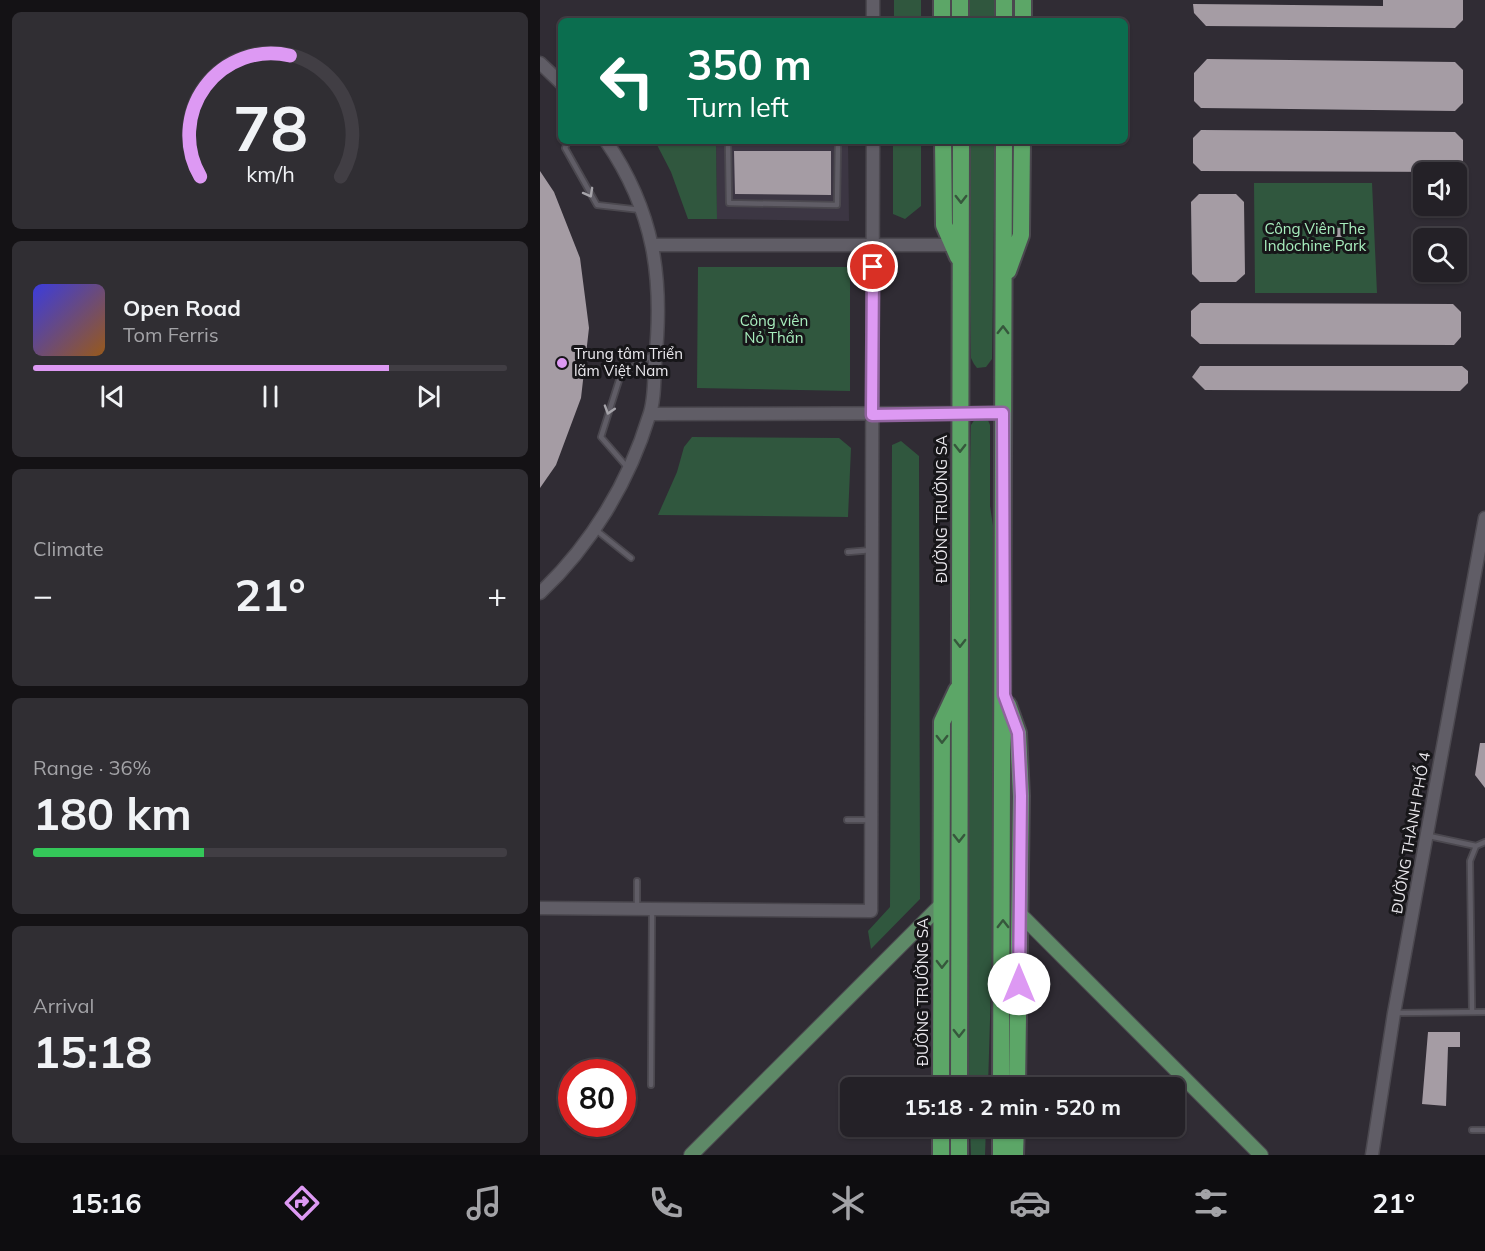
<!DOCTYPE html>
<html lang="en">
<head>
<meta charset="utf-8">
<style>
  :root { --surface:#242127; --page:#302e33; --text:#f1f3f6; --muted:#a3a3a7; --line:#413e44; --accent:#dd99f3 }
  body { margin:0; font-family:Mulish,sans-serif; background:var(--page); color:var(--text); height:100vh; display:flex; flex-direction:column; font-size:22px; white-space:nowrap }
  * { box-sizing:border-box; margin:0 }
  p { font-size:20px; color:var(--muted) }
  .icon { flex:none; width:33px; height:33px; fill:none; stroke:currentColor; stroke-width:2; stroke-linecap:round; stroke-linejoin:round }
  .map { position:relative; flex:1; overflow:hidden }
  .details { display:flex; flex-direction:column; gap:12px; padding:12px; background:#141215; width:540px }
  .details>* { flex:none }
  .hud { position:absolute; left:18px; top:18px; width:570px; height:126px; border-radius:9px; box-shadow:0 2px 4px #0004,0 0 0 2px var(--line); background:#0b6e4f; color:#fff; overflow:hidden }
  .fabs { position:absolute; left:873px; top:162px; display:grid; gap:12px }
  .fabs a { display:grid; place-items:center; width:54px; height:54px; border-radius:9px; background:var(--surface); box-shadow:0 2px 4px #0004,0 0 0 2px var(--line); font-size:30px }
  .speed { position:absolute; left:18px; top:1059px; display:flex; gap:12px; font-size:30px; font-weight:700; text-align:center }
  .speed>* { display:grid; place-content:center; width:78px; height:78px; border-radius:50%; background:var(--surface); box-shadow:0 2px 4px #0004,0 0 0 2px var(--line); line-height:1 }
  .speed .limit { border:9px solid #d22; background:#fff; color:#111 }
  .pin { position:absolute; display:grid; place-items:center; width:51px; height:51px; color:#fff; margin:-26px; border:3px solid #fff; border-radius:50%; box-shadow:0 2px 6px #0007 }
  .me { position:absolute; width:66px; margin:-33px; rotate:0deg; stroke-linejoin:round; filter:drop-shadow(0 0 4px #0008) }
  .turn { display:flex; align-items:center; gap:21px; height:126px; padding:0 30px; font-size:27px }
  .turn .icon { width:78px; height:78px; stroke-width:2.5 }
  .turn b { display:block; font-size:42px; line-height:51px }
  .big { font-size:45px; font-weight:700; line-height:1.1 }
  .details .tile { flex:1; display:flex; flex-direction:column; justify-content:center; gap:9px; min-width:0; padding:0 21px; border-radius:9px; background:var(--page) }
  .details .dial { align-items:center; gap:0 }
  .dial svg { height:156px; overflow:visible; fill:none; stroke:var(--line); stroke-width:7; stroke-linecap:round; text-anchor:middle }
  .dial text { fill:var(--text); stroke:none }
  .song { display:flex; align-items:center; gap:18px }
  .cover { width:72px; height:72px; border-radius:9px; background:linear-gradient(135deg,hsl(240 70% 55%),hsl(30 70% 35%)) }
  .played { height:6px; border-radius:3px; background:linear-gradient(90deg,var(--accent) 75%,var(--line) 75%) }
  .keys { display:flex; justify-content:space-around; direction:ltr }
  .heat { display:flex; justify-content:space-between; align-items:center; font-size:33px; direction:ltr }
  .charge { height:9px; border-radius:4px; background:linear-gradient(90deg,#34c759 36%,var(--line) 0) }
  .trip { position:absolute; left:300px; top:1077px; width:345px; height:60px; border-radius:9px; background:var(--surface); box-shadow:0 2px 4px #0004,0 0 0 2px var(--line); font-weight:700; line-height:60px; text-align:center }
  .menu { display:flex; height:96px; justify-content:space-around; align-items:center; background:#0e0d10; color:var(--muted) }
  .menu .icon { width:42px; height:42px }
  .menu .on { color:var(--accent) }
  .menu b { font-size:27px; color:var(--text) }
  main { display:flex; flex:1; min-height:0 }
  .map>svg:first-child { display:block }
  .built { fill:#3c3643 }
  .green { fill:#30573e }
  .building { fill:#a59ca4 }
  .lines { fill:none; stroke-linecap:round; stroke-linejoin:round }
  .lane-casing { stroke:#4b484f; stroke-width:8 }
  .secondary-casing { stroke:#4b484f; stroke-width:15 }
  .primary-casing { stroke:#4b484f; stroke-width:16 }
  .highway-casing { stroke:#4b484f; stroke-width:20 }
  .lane { stroke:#605d66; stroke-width:4.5 }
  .secondary { stroke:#605d66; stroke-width:12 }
  .primary { stroke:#5e8967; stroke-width:14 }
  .highway { stroke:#5ca667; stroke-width:16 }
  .oneway { stroke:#a6a4aa }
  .oneway2 { stroke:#36573c }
  .route-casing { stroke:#90639e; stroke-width:15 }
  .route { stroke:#dd99f3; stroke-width:10 }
  .poi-dot { fill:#dd99f3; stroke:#171619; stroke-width:2 }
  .labels { text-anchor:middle; stroke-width:6; stroke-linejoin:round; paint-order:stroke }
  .park-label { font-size:15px; fill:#a7edbd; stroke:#171619 }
  .poi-label { font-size:15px; fill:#eceaef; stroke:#171619; text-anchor:start }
  .street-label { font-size:15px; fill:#eceaef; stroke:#171619 }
</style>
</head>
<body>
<main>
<section class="details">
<div class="tile dial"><svg viewBox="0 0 100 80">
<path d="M14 69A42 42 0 1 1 86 69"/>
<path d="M14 69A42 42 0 0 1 60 7" stroke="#dd99f3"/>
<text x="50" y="56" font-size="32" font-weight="700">78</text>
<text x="50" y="72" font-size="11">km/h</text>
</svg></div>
<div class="tile">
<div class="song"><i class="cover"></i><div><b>Open Road</b><p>Tom Ferris</p></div></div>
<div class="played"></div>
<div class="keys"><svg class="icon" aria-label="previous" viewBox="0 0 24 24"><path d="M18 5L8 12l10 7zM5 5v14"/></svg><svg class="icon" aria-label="pause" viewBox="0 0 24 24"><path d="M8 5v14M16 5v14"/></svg><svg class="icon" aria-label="next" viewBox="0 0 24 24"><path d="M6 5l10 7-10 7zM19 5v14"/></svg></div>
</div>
<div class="tile"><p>Climate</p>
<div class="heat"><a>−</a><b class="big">21°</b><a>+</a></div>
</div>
<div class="tile"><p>Range · 36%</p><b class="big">180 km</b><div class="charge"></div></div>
<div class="tile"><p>Arrival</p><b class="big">15:18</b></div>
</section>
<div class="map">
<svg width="945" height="1155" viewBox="0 0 945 1155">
  <rect width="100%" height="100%" fill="#302c34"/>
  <path class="built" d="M176,141H308L309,221L177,219Z"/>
  <path class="green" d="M354,0H381V21H354Z
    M427,0H456V21H427Z
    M115,141H176L177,219H148L131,172Z
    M353,141H381V206L365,219L353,214Z
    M427,141H455L452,359L446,367L437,368L434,364L431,358Z
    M714,183H832L837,293H715Z
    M158,267H310V391L157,388Z
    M437,416L447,418L450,425V506L454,532L455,852L448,1087L429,1088C424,867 426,645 431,425Z
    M152,437L299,438L311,448L308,517L118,515L137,472L144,447Z
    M361,441L379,456L380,899L331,949L328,931L350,907L352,445Z
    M430,1127H446L445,1155H431Z"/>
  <path class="building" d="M843,0H923V20L915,28L666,26L654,13L653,4L843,6Z
    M667,59L915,62L923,70V103L915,111L661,108L654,101V73Z
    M661,130L915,132L923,140V165L915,172L661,171L653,163V138Z
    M194,151H291V195L195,194Z
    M0,171L14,192L40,258L49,328L41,398L16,465L0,488Z
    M659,194H696L704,202L705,274L696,282H660L652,274L651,202Z
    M794,228H802V237H794Z
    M660,303L913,304L921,312V337L914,345L660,344L651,336V311Z
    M660,366H922L928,371V383L920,391L665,390L652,377Z
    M940,743H945V788L935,775Z
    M888,1032H920V1047H908L906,1106L882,1104Z"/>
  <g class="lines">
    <defs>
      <path id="lane" d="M28,141L25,148L57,205L101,210
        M188,141L189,203L297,205L298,141
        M87,467L61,437L81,374L114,354
        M56,530L91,558
        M308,552L332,550
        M307,820H331
        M889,836L936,846
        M97,881V907
        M932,1012L930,861L936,846L945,842
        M857,1013L945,1012
        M111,1085L112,911
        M932,1130H945"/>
      <path id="secondary" d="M333,21V0
        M0,63L21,83
        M112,245H412
        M110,414L463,413
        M0,593C51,545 89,482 109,416C115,400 114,379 115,362C124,278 114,211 66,141
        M0,908L331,911L333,141
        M832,1155L854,1013L945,518"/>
      <path id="primary" d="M479,913L721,1155
        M151,1155L401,905"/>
      <path id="highway" d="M420,0V21
        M402,21V0
        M464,21V0
        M483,21V0
        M403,141L404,225L418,257
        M468,271L481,235L482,141
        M468,705L478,733L481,796L477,1088
        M401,1088L402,722L417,690
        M419,1088L421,141
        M461,1088L464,141
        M401,1126V1155
        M419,1155V1126
        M461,1155V1126
        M475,1155L476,1126"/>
    </defs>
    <use href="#lane" class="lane-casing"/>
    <use href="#secondary" class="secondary-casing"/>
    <use href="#primary" class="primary-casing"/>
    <use href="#highway" class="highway-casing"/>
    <use href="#lane" class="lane"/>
    <use href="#secondary" class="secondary"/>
    <use href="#primary" class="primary"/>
    <use href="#highway" class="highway"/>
  </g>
  <defs><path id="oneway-chevron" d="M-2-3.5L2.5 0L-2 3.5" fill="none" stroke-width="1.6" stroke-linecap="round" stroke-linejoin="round" transform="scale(1.5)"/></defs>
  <g class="oneway">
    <use href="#oneway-chevron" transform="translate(49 193) rotate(61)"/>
    <use href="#oneway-chevron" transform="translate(69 410) rotate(107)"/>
  </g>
  <g class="oneway2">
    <use href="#oneway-chevron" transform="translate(421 199) rotate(90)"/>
    <use href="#oneway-chevron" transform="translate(463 330) rotate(-89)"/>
    <use href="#oneway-chevron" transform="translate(420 448) rotate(90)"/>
    <use href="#oneway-chevron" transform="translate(420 643) rotate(90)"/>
    <use href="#oneway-chevron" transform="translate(402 739) rotate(90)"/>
    <use href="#oneway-chevron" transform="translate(419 838) rotate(90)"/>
    <use href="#oneway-chevron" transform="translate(463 924) rotate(-90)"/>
    <use href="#oneway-chevron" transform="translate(402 964) rotate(91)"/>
    <use href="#oneway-chevron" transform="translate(419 1033) rotate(90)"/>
  </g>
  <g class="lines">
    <defs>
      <path id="route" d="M333,267L332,415L463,413L464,695L478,733L481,796L479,984"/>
    </defs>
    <use href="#route" class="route-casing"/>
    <use href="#route" class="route"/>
  </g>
  <circle class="poi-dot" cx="22" cy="363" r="6"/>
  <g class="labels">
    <g class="park-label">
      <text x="775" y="234">Công Viên The<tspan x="775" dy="17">Indochine Park</tspan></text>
      <text x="234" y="326">Công viên<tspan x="234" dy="17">Nỏ Thần</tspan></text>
    </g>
    <g class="poi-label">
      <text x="34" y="359">Trung tâm Triển<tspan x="34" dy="17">lãm Việt Nam</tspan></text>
    </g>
    <g class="street-label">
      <text transform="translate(402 509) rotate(-90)" y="5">ĐƯỜNG TRƯỜNG SA</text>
      <text transform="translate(871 833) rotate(-80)" y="5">ĐƯỜNG THÀNH PHỐ 4</text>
      <text transform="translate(383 992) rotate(-90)" y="5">ĐƯỜNG TRƯỜNG SA</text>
    </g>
  </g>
</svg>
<div class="fabs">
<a><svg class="icon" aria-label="sound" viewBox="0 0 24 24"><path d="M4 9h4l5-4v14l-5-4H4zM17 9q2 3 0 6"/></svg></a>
<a><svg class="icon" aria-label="search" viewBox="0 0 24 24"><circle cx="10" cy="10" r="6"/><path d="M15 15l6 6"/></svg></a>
</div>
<div class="speed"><div class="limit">80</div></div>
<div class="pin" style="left:333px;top:267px;background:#d93025"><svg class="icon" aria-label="arrive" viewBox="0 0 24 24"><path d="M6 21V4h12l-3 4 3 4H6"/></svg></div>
<svg class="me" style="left:479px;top:984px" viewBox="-20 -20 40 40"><circle r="19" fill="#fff"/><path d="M0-13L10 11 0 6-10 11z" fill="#dd99f3"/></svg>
<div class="trip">15:18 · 2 min · 520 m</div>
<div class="hud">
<div class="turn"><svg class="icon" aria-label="left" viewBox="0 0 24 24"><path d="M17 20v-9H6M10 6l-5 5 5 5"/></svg><div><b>350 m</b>Turn left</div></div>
</div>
</div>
</main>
<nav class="menu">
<b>15:16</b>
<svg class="icon on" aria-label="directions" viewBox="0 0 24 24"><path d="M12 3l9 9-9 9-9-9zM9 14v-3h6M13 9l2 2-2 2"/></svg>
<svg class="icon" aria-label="music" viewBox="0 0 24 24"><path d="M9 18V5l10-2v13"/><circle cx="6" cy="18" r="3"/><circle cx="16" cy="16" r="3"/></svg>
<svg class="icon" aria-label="phone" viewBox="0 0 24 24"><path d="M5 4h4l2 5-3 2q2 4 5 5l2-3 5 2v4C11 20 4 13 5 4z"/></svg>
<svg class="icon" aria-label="climate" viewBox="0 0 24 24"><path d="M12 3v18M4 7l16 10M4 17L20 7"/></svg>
<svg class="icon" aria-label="car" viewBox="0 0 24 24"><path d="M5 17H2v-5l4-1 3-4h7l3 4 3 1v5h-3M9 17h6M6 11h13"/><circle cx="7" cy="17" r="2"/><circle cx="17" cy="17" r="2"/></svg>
<svg class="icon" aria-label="filters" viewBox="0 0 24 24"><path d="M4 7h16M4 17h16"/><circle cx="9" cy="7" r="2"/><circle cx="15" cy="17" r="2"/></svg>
<b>21°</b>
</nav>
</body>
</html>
